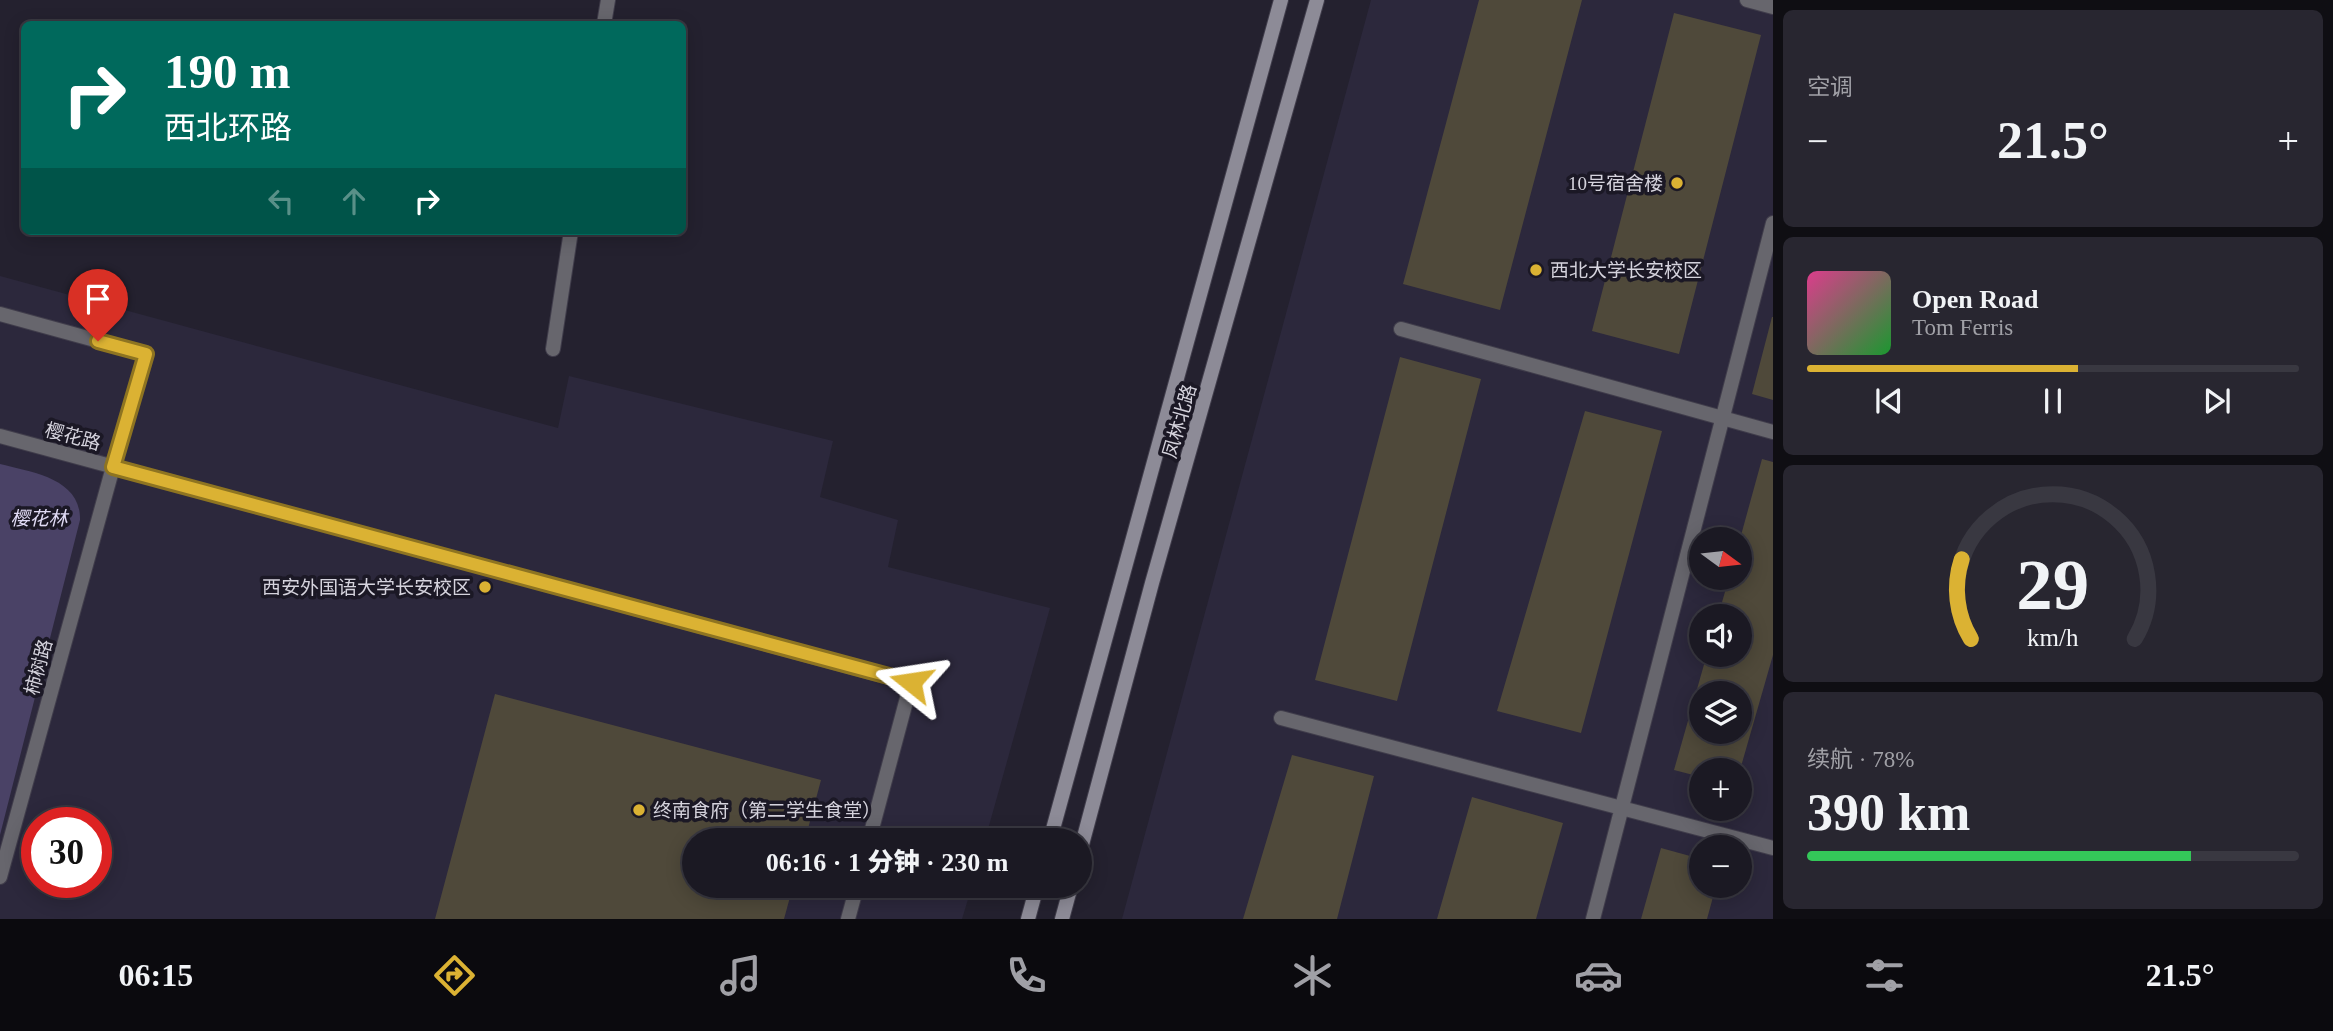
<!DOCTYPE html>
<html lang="zh">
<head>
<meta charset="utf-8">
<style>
  :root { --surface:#1b1923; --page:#282630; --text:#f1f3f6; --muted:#a0a0a6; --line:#393841; --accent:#dbb233 }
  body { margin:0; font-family:"Times New Roman","Noto Sans SC",serif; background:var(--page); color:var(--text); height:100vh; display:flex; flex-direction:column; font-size:26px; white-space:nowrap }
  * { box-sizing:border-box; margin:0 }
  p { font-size:23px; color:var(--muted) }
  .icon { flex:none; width:38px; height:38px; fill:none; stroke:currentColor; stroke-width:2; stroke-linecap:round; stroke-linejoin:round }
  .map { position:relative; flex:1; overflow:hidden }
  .panel { display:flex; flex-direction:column; gap:10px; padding:10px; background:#0f0e13; width:560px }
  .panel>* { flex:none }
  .guide { position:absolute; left:21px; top:21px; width:665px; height:214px; border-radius:10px; box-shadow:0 4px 18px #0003,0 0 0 2px var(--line); background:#00695c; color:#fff; overflow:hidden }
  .needle { width:46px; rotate:105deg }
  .buttons { position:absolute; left:1689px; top:527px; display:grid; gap:14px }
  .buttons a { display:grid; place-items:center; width:63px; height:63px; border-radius:50%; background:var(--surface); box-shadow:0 4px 18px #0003,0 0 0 2px var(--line); font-size:35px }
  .speed { position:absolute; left:21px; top:807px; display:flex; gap:14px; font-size:35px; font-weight:700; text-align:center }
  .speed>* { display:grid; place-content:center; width:91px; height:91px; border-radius:50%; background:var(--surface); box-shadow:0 4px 18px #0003,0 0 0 2px var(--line); line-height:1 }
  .speed .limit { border:10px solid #d22; background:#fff; color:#111 }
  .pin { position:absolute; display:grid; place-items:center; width:60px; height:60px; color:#fff; margin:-72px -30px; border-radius:50% 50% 50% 0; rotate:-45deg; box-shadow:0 0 7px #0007 }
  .pin .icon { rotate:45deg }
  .me { position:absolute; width:77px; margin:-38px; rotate:285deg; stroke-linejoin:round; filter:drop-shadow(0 0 5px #0008) }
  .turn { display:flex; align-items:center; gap:24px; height:147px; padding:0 28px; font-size:32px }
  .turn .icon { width:91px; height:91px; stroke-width:2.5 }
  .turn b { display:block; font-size:49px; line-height:60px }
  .lanes { display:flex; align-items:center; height:66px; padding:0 28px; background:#0003; justify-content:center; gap:35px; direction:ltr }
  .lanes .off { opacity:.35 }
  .big { font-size:52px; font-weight:800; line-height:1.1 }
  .panel .widget { flex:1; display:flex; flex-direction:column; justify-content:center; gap:10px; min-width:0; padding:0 24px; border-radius:10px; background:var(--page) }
  .panel .dial { align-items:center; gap:0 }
  .dial svg { height:182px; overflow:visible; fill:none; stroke:var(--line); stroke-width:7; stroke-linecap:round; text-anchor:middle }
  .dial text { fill:var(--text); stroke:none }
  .song { display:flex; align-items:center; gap:21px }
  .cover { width:84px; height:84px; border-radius:10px; background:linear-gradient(135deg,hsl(330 70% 55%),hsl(130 70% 35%)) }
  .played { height:7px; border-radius:4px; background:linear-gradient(90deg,var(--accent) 55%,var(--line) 55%) }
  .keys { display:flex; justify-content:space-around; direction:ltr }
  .heat { display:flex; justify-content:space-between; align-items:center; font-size:38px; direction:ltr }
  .charge { height:10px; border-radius:5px; background:linear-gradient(90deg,#34c759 78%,var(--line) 0) }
  .trip { position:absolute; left:682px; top:828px; width:410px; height:70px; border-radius:35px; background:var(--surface); box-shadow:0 4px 18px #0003,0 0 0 2px var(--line); font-weight:800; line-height:70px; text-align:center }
  .dock { display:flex; height:112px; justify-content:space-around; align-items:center; background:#0b0a0e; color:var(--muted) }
  .dock .icon { width:49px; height:49px }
  .dock .selected { color:var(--accent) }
  .dock b { font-size:32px; color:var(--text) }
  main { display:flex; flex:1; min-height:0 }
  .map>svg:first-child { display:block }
  .built { fill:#2c283c; fill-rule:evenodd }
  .forest { fill:#4a4266 }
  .building { fill:#4f493a; fill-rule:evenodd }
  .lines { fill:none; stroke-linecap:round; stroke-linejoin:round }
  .street-casing { stroke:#403d4b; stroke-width:16 }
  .secondary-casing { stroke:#403d4b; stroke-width:16 }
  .street { stroke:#67666d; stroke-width:14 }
  .secondary { stroke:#8d8b97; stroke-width:14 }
  .route-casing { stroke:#8e7421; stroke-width:18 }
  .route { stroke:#dbb233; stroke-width:12 }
  .poi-dot { fill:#dbb233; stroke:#1b1825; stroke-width:2.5 }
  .labels { text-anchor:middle; stroke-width:7; stroke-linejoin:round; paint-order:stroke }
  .poi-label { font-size:19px; fill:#d5d3dd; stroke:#1b1825; text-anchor:end }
  .street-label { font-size:19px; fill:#d5d3dd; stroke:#1b1825 }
  .park-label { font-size:19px; font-style:italic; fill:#e1dcf6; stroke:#1b1825 }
</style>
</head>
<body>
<main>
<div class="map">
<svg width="1773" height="919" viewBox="0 0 1773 919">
  <rect width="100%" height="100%" fill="#24212f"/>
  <path class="built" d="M1371,0H1773V919H1122ZM1701,539H1740V578H1701ZM1701,616H1740V654H1701ZM1701,693H1740V732H1701ZM1701,770H1740V808H1701ZM1701,847H1740V886H1701Z
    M0,276L558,428L569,376L833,441L820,497L898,520L888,567L1050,608L985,840H695V886H972L962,919H0ZM37,822H96V882H37Z"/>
  <path class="forest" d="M0,464C31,472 81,478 80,520L0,835Z"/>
  <path class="building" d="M1479,0H1582L1500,310L1403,284Z
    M1674,13L1761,35L1679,354L1592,331Z
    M1772,317H1773V400L1752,394Z
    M1400,357L1481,379L1397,701L1315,680Z
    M1585,411L1662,431L1581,733L1497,711Z
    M1762,459L1773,462V655L1740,770H1701V777L1674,770L1707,654H1740V616H1718L1729,578H1740V539ZM1701,693H1740V732H1701Z
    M495,694L821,780L805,840H695V886H793L784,919H435Z
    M1292,755L1374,776L1337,919H1243Z
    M1472,797L1563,823L1536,919H1437Z
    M1661,848L1701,859V886H1716L1707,919H1641Z"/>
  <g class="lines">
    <defs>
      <path id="street" d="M1747,0L1773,7
        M604,24L608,0
        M0,314L146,354L113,467L0,877
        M1401,329L1773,432
        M553,349L571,231
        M0,436L911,683L869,840
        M1281,718L1773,848
        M848,919L857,886
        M1593,919L1773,223"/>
      <path id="secondary" d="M1050,840L1281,0
        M1080,852L1152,583L1317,0
        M1028,919L1037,886
        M1062,919L1071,886"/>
    </defs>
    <use href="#street" class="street-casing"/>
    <use href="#secondary" class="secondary-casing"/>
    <use href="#street" class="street"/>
    <use href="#secondary" class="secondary"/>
  </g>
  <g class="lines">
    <defs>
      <path id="route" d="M98,341L146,354L113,467L911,682"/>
    </defs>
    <use href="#route" class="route-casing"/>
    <use href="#route" class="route"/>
  </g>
  <g class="poi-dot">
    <circle cx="1677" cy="183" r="7"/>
    <circle cx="1536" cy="270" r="7"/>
    <circle cx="485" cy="587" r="7"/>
    <circle cx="639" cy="810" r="7"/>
  </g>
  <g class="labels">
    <g class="poi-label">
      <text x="1663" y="190">10号宿舍楼</text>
      <text x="1550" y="277" text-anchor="start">西北大学长安校区</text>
      <text x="471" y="594">西安外国语大学长安校区</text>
      <text x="653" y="817" text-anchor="start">终南食府（第二学生食堂）</text>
    </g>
    <g class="street-label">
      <text transform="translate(1179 421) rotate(-74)" y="7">凤林北路</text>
      <text transform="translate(73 436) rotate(15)" y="7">樱花路</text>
      <text transform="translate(38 667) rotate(-75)" y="7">柿树路</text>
    </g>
    <g class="park-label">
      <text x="39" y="525">樱花林</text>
    </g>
  </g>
</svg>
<div class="buttons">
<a><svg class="needle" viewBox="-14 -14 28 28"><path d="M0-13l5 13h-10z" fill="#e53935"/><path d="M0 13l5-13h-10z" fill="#a0a0a6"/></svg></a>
<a><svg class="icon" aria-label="sound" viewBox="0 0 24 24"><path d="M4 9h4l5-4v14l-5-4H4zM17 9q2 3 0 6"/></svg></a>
<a><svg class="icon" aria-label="layers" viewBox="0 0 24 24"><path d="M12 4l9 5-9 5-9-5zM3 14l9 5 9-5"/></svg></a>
<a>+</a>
<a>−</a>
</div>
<div class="speed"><div class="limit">30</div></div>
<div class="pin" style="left:98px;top:341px;background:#d93025"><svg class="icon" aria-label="arrive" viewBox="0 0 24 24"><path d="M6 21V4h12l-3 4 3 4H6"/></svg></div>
<svg class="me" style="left:911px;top:682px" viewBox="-20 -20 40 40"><path d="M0-17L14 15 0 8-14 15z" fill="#dbb233" stroke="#fff" stroke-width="4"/></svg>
<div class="trip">06:16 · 1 分钟 · 230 m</div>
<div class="guide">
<div class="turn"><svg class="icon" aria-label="right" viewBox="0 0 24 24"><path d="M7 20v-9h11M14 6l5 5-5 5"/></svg><div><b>190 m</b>西北环路</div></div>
<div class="lanes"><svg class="icon off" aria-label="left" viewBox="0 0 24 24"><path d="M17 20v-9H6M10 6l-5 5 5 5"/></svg><svg class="icon off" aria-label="ahead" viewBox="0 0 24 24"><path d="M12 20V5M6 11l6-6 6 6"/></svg><svg class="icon" aria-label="right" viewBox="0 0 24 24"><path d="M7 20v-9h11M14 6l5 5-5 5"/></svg></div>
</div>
</div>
<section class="panel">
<div class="widget"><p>空调</p>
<div class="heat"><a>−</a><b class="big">21.5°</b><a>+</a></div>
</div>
<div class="widget">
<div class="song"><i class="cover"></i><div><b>Open Road</b><p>Tom Ferris</p></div></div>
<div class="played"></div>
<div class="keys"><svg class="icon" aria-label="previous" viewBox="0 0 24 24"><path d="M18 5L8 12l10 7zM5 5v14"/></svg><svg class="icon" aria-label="pause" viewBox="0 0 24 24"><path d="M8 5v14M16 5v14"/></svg><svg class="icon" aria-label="next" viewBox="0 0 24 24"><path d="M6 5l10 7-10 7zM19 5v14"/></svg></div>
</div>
<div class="widget dial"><svg viewBox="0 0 100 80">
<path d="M14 69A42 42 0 1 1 86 69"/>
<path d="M14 69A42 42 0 0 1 10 34" stroke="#dbb233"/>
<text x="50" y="56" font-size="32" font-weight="700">29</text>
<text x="50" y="72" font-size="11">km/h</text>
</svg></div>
<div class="widget"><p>续航 · 78%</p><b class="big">390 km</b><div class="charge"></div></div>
</section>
</main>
<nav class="dock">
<b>06:15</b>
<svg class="icon selected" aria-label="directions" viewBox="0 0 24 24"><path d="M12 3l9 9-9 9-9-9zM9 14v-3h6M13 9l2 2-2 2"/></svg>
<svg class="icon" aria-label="music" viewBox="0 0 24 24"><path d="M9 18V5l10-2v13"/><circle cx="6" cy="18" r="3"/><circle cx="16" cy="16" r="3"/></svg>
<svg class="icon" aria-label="phone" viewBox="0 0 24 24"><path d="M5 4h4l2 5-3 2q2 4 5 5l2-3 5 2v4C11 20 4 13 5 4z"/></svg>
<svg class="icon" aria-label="climate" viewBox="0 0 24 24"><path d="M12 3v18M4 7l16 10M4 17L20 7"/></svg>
<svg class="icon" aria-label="car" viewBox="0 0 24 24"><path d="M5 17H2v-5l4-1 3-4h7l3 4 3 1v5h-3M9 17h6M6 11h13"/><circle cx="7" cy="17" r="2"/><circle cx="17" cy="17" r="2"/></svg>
<svg class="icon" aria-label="filters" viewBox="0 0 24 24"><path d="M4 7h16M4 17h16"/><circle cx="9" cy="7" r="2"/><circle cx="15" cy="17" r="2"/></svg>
<b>21.5°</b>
</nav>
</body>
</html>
